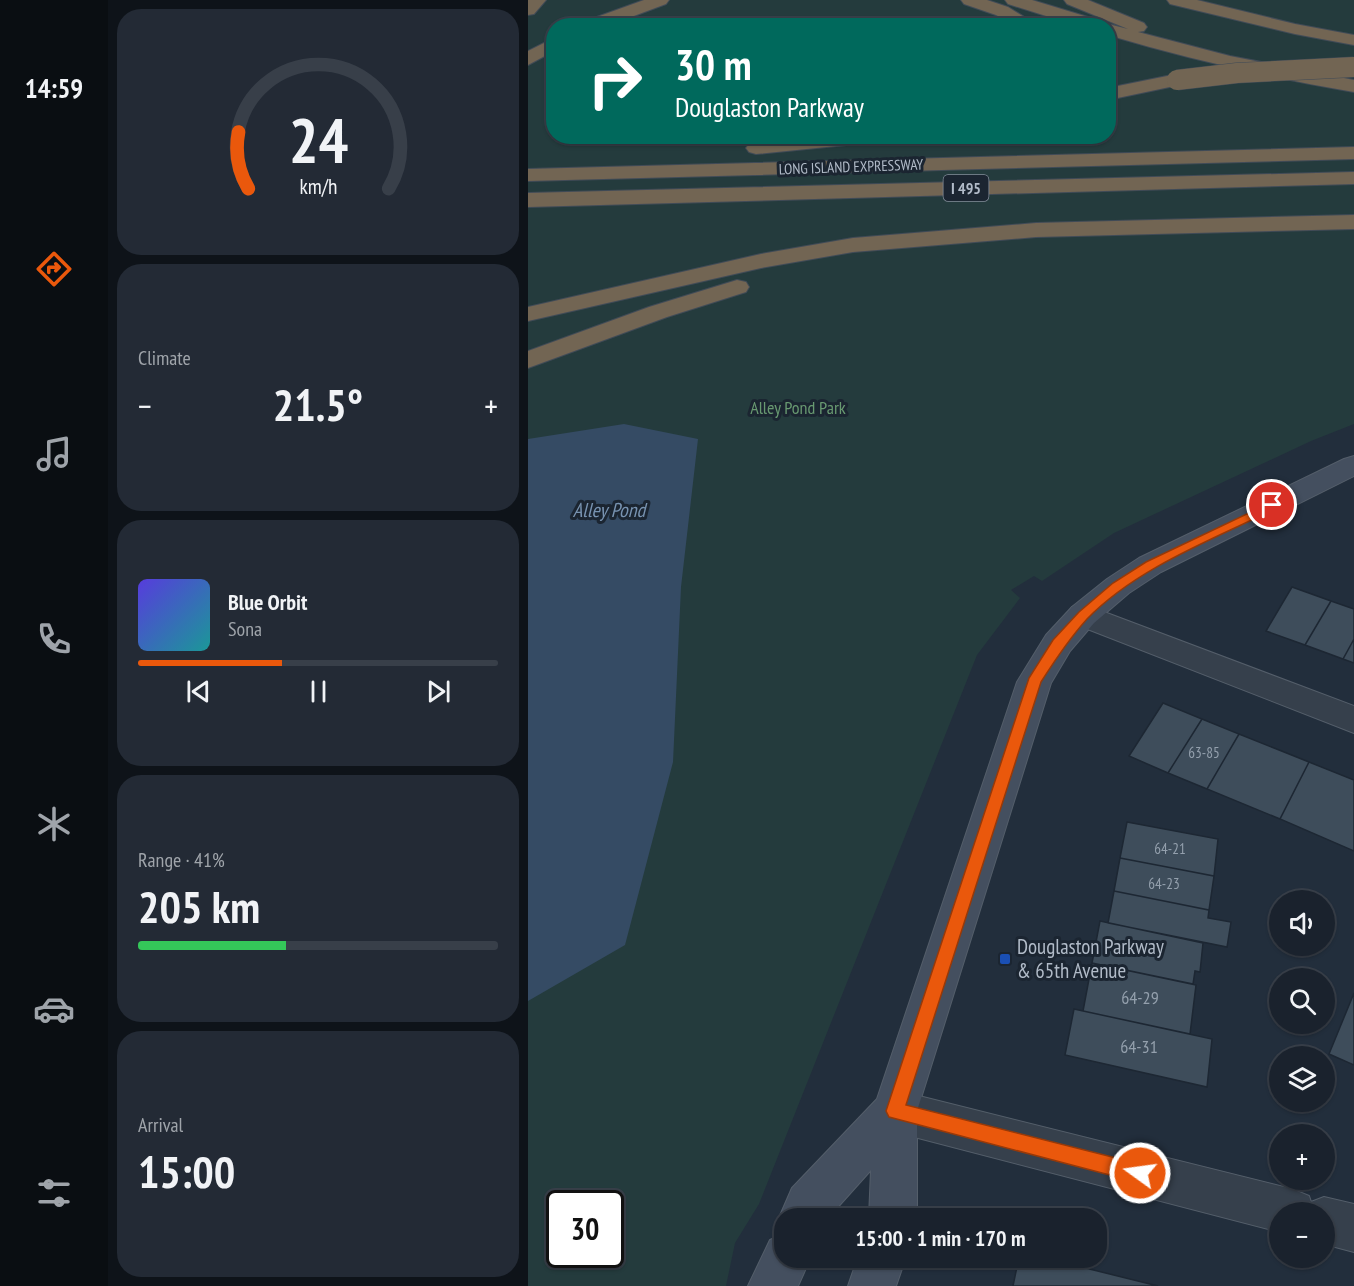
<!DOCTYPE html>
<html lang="en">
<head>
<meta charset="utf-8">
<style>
  :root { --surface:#1a222d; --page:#232a35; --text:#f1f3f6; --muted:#9fa4aa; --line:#383f49; --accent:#ea580c }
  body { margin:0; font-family:"PT Sans Narrow",sans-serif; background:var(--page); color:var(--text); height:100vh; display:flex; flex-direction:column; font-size:22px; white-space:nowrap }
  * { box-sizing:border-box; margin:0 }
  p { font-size:20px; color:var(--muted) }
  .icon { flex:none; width:33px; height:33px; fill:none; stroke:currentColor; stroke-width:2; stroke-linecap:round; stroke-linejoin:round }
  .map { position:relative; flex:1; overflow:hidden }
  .panel { display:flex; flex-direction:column; gap:9px; padding:9px; background:#0e1319; width:420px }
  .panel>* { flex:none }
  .hud { position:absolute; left:18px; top:18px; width:570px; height:126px; border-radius:24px; box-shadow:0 2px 4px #0004,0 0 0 2px var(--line); background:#00695c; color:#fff; overflow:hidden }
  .tools { position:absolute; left:741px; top:890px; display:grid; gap:12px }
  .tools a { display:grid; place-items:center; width:66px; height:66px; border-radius:50%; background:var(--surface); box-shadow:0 2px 4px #0004,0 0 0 2px var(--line); font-size:30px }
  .speed { position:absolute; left:18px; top:1190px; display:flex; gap:12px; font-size:30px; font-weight:700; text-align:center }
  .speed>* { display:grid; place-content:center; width:78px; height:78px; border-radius:50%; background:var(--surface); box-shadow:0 2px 4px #0004,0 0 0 2px var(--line); line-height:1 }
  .speed .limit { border:3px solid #111; border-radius:9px; background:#fff; color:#111 }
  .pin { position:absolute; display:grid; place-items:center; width:51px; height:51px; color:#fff; margin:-26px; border:3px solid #fff; border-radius:50%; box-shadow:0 2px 6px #0007 }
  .me { position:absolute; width:66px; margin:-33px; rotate:284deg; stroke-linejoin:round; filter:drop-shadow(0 0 4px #0008) }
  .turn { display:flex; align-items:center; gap:21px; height:126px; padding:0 30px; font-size:27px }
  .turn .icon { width:78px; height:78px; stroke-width:2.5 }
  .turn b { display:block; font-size:42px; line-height:51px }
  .big { font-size:45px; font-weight:700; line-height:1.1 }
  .panel .tile { flex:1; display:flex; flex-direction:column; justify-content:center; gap:9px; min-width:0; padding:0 21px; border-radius:24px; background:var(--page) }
  .panel .dial { align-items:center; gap:0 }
  .dial svg { height:156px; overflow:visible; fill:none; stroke:var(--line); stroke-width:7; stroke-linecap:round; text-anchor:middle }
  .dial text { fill:var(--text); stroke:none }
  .song { display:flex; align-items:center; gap:18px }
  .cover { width:72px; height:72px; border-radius:9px; background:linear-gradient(135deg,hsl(250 70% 55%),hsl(180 70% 35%)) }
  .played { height:6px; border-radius:3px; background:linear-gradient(90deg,var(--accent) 40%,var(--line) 40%) }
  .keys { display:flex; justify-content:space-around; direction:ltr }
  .heat { display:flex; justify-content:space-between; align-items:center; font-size:33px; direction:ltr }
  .charge { height:9px; border-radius:4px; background:linear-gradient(90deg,#34c759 41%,var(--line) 0) }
  .trip { position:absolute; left:246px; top:1208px; width:333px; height:60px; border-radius:24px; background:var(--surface); box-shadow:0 2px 4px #0004,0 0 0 2px var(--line); font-weight:700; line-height:60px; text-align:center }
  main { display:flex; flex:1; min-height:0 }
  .dock { display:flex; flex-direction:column; width:108px; justify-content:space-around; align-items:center; background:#0a0e12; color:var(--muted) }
  .dock .icon { width:42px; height:42px }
  .dock .current { color:var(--accent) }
  .dock b { font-size:27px; color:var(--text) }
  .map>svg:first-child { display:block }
  .green { fill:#243b3d; fill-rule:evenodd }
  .water { fill:#354b64 }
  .building { fill:#3e4d5b; stroke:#1d2733; stroke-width:1.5 }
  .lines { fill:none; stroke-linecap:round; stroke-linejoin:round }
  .minor-casing { stroke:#545e6a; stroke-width:2 }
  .secondary-casing { stroke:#545e6a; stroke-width:2 }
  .motorway-casing { stroke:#414b57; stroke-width:2 }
  .minor { fill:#36404c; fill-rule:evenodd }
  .secondary { fill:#444f5f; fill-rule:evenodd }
  .motorway { fill:#726553; fill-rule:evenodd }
  .motorway-bridge-casing { stroke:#414b57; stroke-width:21; stroke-linecap:butt }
  .motorway-bridge { stroke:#726553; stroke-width:20 }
  .route { fill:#ea580c; stroke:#983908; stroke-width:1.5 }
  .transit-dot { fill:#1a4fb4; stroke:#1b2531; stroke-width:2 }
  .labels { text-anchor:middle; stroke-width:6; stroke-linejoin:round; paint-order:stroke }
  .far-street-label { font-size:15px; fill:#b1bbc8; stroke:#1b2531 }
  .number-label { font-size:15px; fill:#94a0ad }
  .shield { fill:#1b2531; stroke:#848e9b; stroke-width:1.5 }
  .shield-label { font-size:16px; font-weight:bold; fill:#b1bbc8 }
  .park-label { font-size:18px; fill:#689971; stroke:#1b2531 }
  .near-number-label { font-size:18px; fill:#94a0ad }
  .water-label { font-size:20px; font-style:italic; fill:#7893b1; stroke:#1b2531 }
  .near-poi-label { font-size:21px; fill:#b1bbc8; stroke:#1b2531; text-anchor:start }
</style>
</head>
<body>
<main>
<nav class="dock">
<b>14:59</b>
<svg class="icon current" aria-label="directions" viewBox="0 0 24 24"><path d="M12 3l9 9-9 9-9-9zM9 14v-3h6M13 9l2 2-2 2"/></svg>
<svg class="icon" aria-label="music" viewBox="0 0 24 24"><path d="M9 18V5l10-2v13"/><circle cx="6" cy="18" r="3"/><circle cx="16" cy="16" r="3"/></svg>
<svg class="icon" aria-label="phone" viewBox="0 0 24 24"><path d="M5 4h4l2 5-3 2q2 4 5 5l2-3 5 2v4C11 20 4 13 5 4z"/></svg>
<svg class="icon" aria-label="climate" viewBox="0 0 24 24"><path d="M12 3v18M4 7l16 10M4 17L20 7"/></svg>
<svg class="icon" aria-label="car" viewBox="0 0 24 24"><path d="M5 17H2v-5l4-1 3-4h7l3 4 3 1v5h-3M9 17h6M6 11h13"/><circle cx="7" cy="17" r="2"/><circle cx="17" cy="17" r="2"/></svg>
<svg class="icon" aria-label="filters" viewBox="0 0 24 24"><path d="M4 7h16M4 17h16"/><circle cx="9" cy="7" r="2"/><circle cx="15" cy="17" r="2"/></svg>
</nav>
<section class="panel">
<div class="tile dial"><svg viewBox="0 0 100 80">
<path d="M14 69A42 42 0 1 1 86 69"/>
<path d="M14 69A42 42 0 0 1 9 40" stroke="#ea580c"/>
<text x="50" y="56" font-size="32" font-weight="700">24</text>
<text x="50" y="72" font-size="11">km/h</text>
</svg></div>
<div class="tile"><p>Climate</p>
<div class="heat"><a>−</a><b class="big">21.5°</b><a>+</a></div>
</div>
<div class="tile">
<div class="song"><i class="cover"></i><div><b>Blue Orbit</b><p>Sona</p></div></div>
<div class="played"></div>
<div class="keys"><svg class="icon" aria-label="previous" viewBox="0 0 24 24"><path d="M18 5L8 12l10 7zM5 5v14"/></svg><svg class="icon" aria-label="pause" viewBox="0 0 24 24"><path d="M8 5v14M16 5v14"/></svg><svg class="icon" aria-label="next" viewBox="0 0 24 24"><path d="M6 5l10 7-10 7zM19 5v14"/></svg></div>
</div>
<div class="tile"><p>Range · 41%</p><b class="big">205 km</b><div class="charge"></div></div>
<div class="tile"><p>Arrival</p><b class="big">15:00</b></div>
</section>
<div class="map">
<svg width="826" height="1286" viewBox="0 0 826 1286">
  <rect width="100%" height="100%" fill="#222e3c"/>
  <path class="green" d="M0,0H826V424L783,441L586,533L514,581L506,576L483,590L492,598L449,655L231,1204L207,1243L198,1286H0ZM26,26H580V136H26ZM32,1203H82V1254H32Z"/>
  <path class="water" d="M368,16L371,20L367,25H261L320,18Z
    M96,424L170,439L153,587L145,762L97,945L0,1001V439Z"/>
  <path class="building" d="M764,587L803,601L777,645L738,631Z
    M803,601L826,609V639L815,659L777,645Z
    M826,639V663L815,659Z
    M635,703L674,719L640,773L601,756Z
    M674,719L711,734L679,789L640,773Z
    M711,734L781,762L752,819L679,789Z
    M781,762L826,780V851L752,819Z
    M599,822L690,839L686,876L592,858Z
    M592,858L686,876L681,910L586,891Z
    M586,891L681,910L680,918L703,922L699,947L580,923Z
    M572,921L675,943L672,972L667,971L665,984L564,963Z
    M564,963L668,985L662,1034L555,1011Z
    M826,993V1065L801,1054Z
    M546,1009L684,1039L679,1087L537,1055Z
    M491,1257H513L630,1286H485Z"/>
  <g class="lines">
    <defs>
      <path id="minor" d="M555,604L826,706V733L544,623L539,615L544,607Z
        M367,1090L764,1189L781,1196L783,1202L796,1197L826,1204V1252L796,1244V1212H752V1232L367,1132L351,1126L345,1111L351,1096Z"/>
      <path id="secondary" d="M826,456V476L633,572L601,593L566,623L542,651L523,683L389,1111V1218H341L343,1170L300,1218H256V1230L251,1218L264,1188L349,1099L489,682L518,635L544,607L579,579L611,558L816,459Z
        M256,1234V1257H283L270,1286H220L242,1240Z
        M330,1257H378L368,1286H320Z"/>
      <path id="motorway" d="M0,0H18L6,14L0,15Z
        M116,0H141L138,4L79,26H52L55,22Z
        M433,0H459L480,7L511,26H488L468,15L436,4Z
        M477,0H504L573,21L576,25L580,24L600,29L539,4L536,0H560L616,23L619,27L616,31L610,32L702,56L826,80V92C743,78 661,59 580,35V26H550L480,4Z
        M639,0H669L767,24L826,35V45L767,34L642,4Z
        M26,38V51L0,65V51Z
        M649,74L656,76L659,80L656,84L580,100V88Z
        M281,136H358L355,140L348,142L228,154L221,152L218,148L221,144L228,142Z
        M826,147V159L0,181V169Z
        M826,172V184L0,207V193Z
        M826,215V229L508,237L325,252L233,268L0,321V307L233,254L325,238L508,223Z
        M209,280L218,282L221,287L218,292L139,317L0,368V351L121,307Z"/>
    </defs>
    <use href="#minor" class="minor-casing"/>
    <use href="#secondary" class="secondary-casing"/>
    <use href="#motorway" class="motorway-casing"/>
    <use href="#minor" class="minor"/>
    <use href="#secondary" class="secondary"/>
    <use href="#motorway" class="motorway"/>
    <defs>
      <path id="motorway-bridge" d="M649,80L709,73L826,67"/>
    </defs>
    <use href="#motorway-bridge" class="motorway-bridge-casing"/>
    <use href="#motorway-bridge" class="motorway-bridge"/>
  </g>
  <path class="route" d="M744,502L751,505L749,508C684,540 610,567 559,619C541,639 527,660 513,682L378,1105L612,1164L619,1167L622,1173L619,1180L612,1183L361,1117L358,1111L501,678L525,640L551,612L585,583L618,562Z"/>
  <rect class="transit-dot" x="471" y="953" width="12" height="12" rx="3"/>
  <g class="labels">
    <g class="far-street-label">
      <text transform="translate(323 167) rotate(-2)" y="5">LONG ISLAND EXPRESSWAY</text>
    </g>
    <g class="number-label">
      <text x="676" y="758">63-85</text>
      <text x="642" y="854">64-21</text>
      <text x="636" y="889">64-23</text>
    </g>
    <rect class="shield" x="415.5" y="175" width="45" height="26" rx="4.5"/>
    <g class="shield-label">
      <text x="438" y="194">I 495</text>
    </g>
    <g class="park-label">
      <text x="270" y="414">Alley Pond Park</text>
    </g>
    <g class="near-number-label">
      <text x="612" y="1004">64-29</text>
      <text x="611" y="1053">64-31</text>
    </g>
    <g class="water-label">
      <text x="81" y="517">Alley Pond</text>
    </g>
    <g class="near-poi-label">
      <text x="489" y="954">Douglaston Parkway<tspan x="489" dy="24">&amp; 65th Avenue</tspan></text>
    </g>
  </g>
</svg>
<div class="tools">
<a><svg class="icon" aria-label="sound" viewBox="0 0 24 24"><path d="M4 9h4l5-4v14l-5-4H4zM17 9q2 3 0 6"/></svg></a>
<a><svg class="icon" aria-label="search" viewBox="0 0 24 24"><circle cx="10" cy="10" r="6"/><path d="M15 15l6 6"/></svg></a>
<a><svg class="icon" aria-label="layers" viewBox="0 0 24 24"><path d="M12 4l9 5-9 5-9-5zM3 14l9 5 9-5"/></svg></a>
<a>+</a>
<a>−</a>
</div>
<div class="speed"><div class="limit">30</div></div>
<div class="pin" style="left:744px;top:505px;background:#d93025"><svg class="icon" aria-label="arrive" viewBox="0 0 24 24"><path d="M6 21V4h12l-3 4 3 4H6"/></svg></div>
<svg class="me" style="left:612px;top:1173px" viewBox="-20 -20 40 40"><circle r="17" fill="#ea580c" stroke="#fff" stroke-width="3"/><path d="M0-11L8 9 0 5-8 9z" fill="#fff"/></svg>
<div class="trip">15:00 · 1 min · 170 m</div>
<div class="hud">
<div class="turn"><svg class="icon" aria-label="right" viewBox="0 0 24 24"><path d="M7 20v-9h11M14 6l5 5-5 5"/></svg><div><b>30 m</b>Douglaston Parkway</div></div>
</div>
</div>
</main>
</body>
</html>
